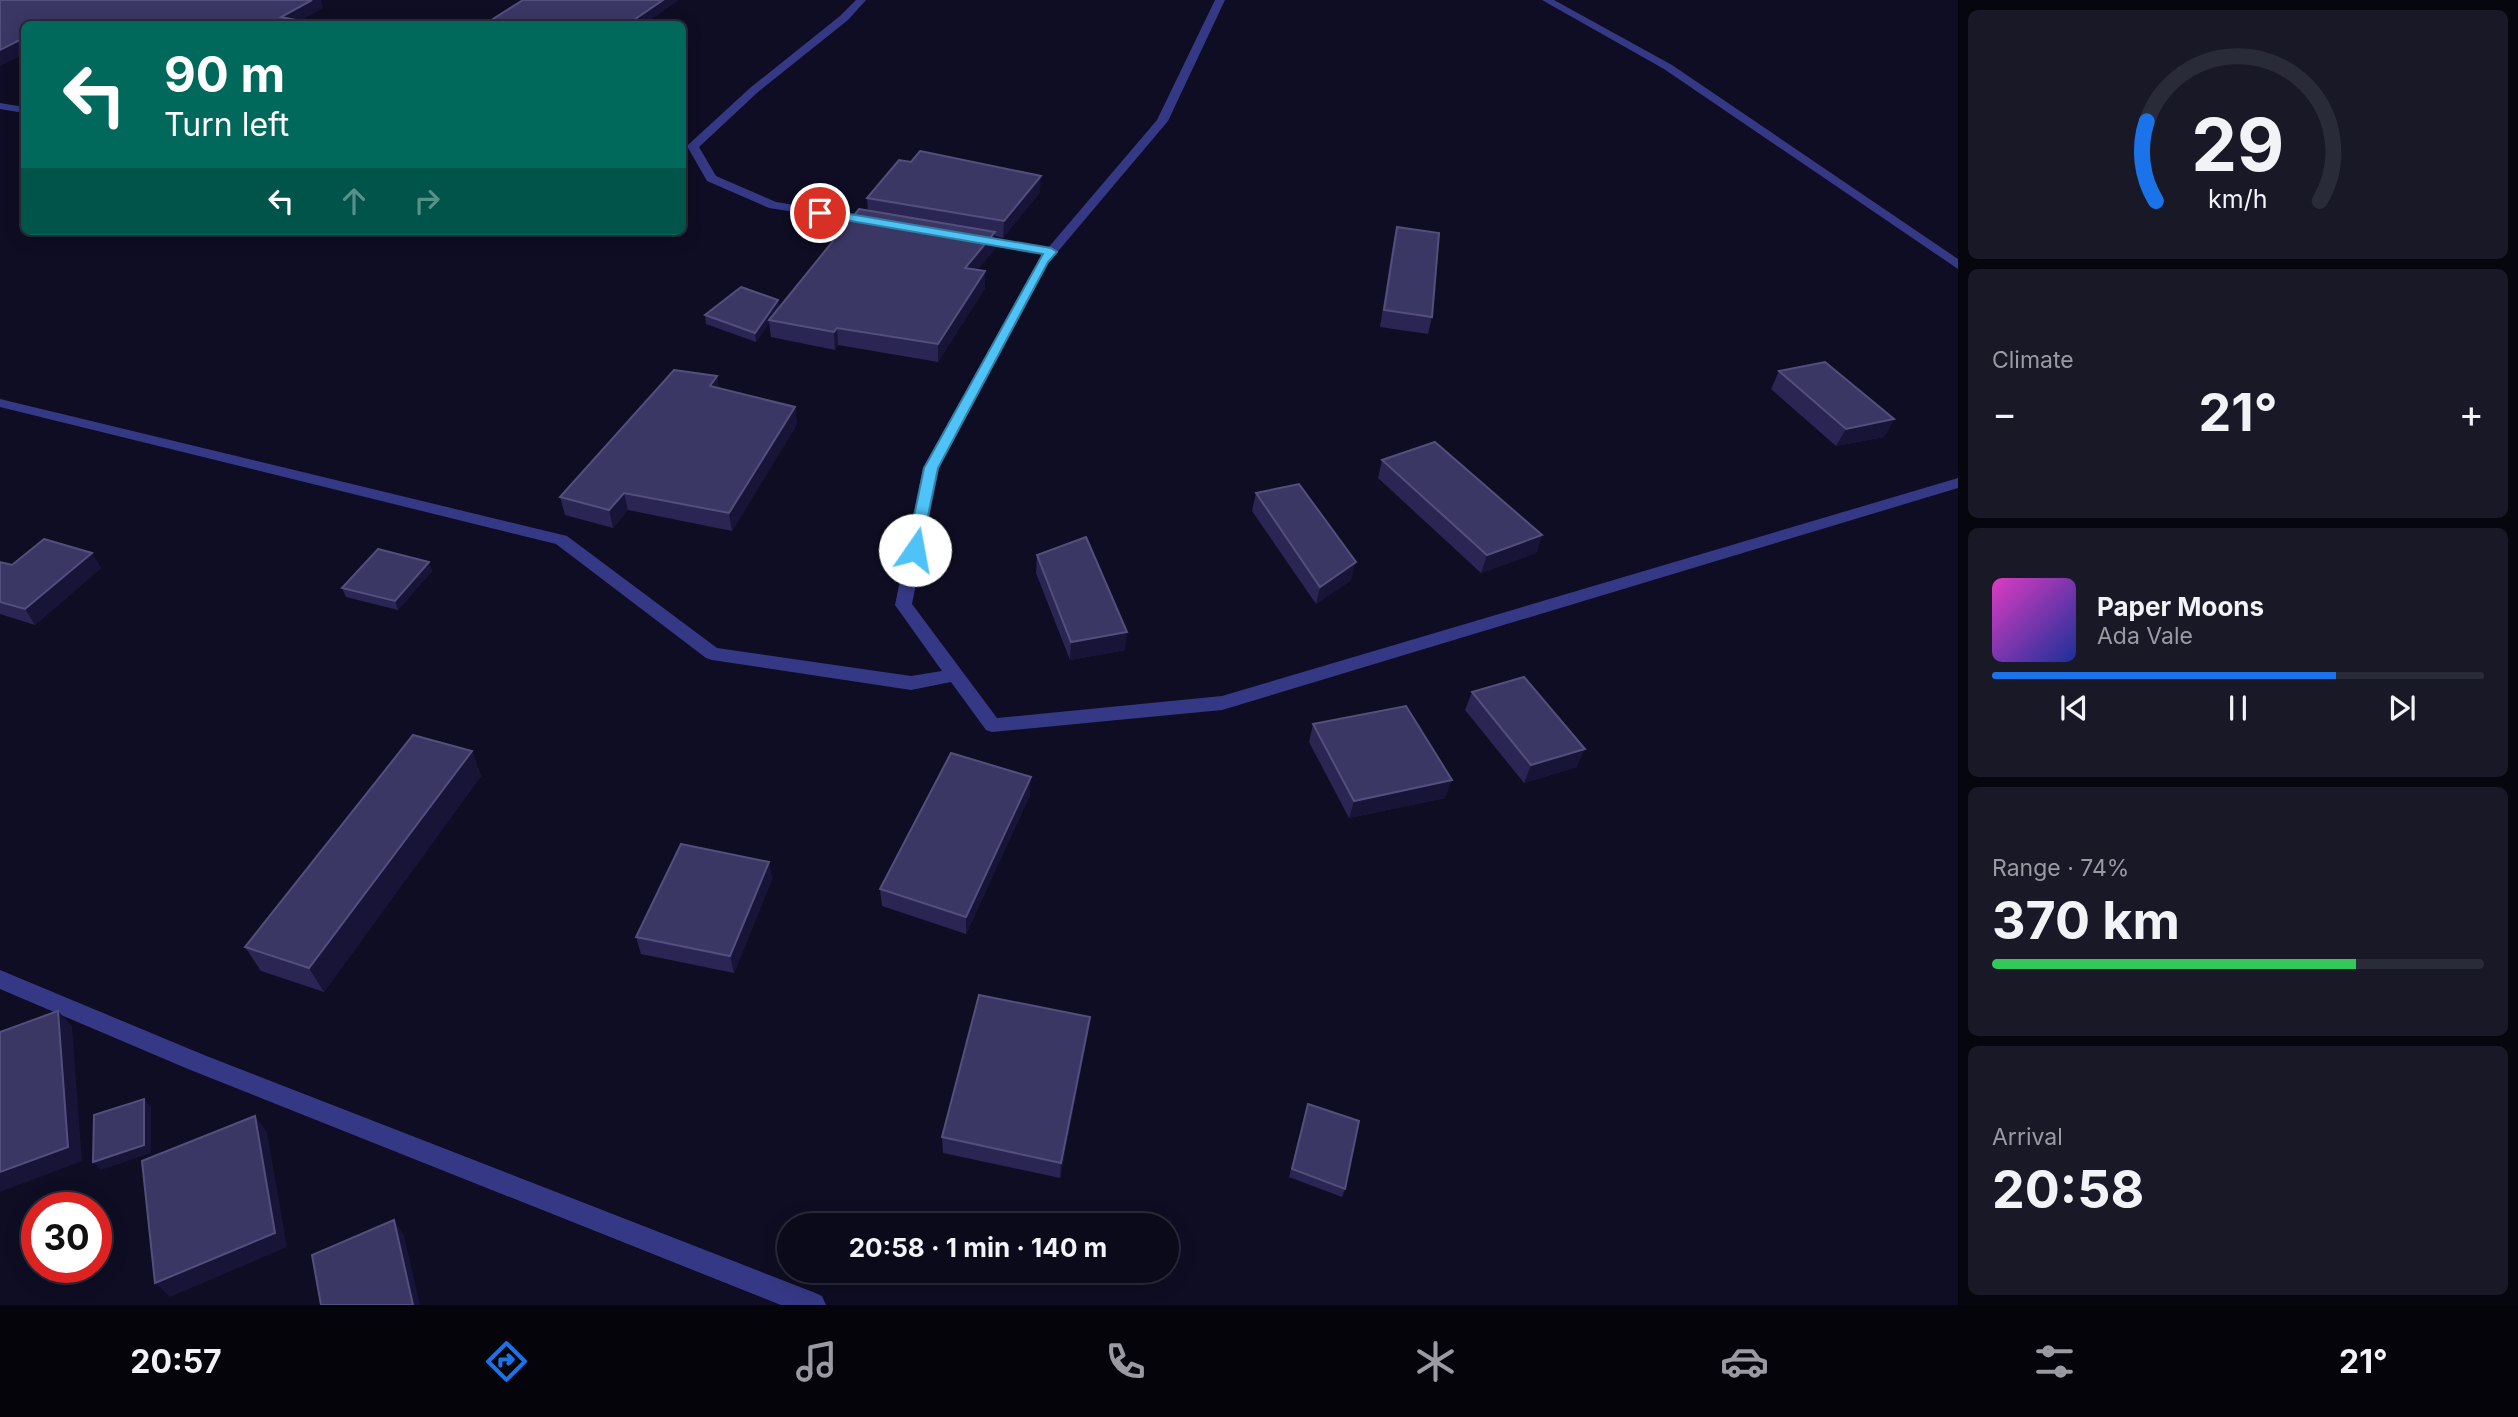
<!DOCTYPE html>
<html lang="en">
<head>
<meta charset="utf-8">
<style>
  :root { --surface:#0a0a1a; --page:#181827; --text:#f1f3f6; --muted:#999aa2; --line:#2a2b39; --accent:#1a73e8 }
  body { margin:0; font-family:Inter,sans-serif; background:var(--page); color:var(--text); height:100vh; display:flex; flex-direction:column; font-size:26px; white-space:nowrap }
  * { box-sizing:border-box; margin:0 }
  p { font-size:23px; color:var(--muted) }
  .icon { flex:none; width:38px; height:38px; fill:none; stroke:currentColor; stroke-width:2; stroke-linecap:round; stroke-linejoin:round }
  .map { position:relative; flex:1; overflow:hidden }
  .panel { display:flex; flex-direction:column; gap:10px; padding:10px; background:#06060e; width:560px }
  .panel>* { flex:none }
  .guide { position:absolute; left:21px; top:21px; width:665px; height:214px; border-radius:10px; box-shadow:0 4px 18px #0003,0 0 0 2px var(--line); background:#00695c; color:#fff; overflow:hidden }
  .speed { position:absolute; left:21px; top:1192px; display:flex; gap:14px; font-size:35px; font-weight:700; text-align:center }
  .speed>* { display:grid; place-content:center; width:91px; height:91px; border-radius:50%; background:var(--surface); box-shadow:0 4px 18px #0003,0 0 0 2px var(--line); line-height:1 }
  .speed .limit { border:10px solid #d22; background:#fff; color:#111 }
  .pin { position:absolute; display:grid; place-items:center; width:60px; height:60px; color:#fff; margin:-30px; border:4px solid #fff; border-radius:50%; box-shadow:0 2px 7px #0007 }
  .me { position:absolute; width:77px; margin:-38px; rotate:12deg; stroke-linejoin:round; filter:drop-shadow(0 0 5px #0008) }
  .turn { display:flex; align-items:center; gap:24px; height:147px; padding:0 28px; font-size:32px }
  .turn .icon { width:91px; height:91px; stroke-width:2.5 }
  .turn b { display:block; font-size:49px; line-height:60px }
  .lanes { display:flex; align-items:center; height:66px; padding:0 28px; background:#0003; justify-content:center; gap:35px; direction:ltr }
  .lanes .off { opacity:.35 }
  .big { font-size:52px; font-weight:700; line-height:1.1 }
  .panel .tile { flex:1; display:flex; flex-direction:column; justify-content:center; gap:10px; min-width:0; padding:0 24px; border-radius:10px; background:var(--page) }
  .panel .dial { align-items:center; gap:0 }
  .dial svg { height:182px; overflow:visible; fill:none; stroke:var(--line); stroke-width:7; stroke-linecap:round; text-anchor:middle }
  .dial text { fill:var(--text); stroke:none }
  .song { display:flex; align-items:center; gap:21px }
  .cover { width:84px; height:84px; border-radius:10px; background:linear-gradient(135deg,hsl(310 70% 55%),hsl(230 70% 35%)) }
  .played { height:7px; border-radius:4px; background:linear-gradient(90deg,var(--accent) 70%,var(--line) 70%) }
  .keys { display:flex; justify-content:space-around; direction:ltr }
  .heat { display:flex; justify-content:space-between; align-items:center; font-size:38px; direction:ltr }
  .charge { height:10px; border-radius:5px; background:linear-gradient(90deg,#34c759 74%,var(--line) 0) }
  .trip { position:absolute; left:777px; top:1213px; width:402px; height:70px; border-radius:35px; background:var(--surface); box-shadow:0 4px 18px #0003,0 0 0 2px var(--line); font-weight:700; line-height:70px; text-align:center }
  .menu { display:flex; height:112px; justify-content:space-around; align-items:center; background:#04040a; color:var(--muted) }
  .menu .icon { width:49px; height:49px }
  .menu .on { color:var(--accent) }
  .menu b { font-size:32px; color:var(--text) }
  main { display:flex; flex:1; min-height:0 }
  .map>svg:first-child { display:block }
  .lines { fill:none; stroke-linecap:round; stroke-linejoin:round }
  .minor { fill:#353985; fill-rule:evenodd }
  .wall { fill:#2a2552 }
  .shaded-wall { fill:#171437 }
  .building { fill:#3b3765; stroke:#534f7d; stroke-width:2 }
  .route { fill:#4fc3f7; stroke:#337fa1; stroke-width:2 }
</style>
</head>
<body>
<main>
<div class="map">
<svg width="1958" height="1305" viewBox="0 0 1958 1305">
  <rect width="100%" height="100%" fill="#0e0d23"/>
  <g class="lines">
    <path class="minor" d="M856,0H866L848,20L758,92L699,147L716,176L776,202L875,218L881,222L879,225L769,208L707,181L687,146L689,144L750,88L840,16Z
      M1215,0H1225L1168,121L1049,262L939,468L912,604L997,718L1222,696L1958,478V488L1222,710L992,732L986,730L951,682L911,690L712,660L706,658L556,544L0,407V399L567,536L717,648L911,676L942,671L895,605L923,468L1042,254L971,242L965,238L971,234L1048,248L1157,120Z
      M1542,0H1554L1672,65L1958,259V269L1664,69Z
      M0,103L24,107V113L0,109Z
      M0,970L204,1055L813,1292L822,1296L826,1305H781L188,1069L0,989Z"/>
  </g>
  <path class="wall" d="M1040,192L1003,238L995,236V249L977,270L985,271V288L938,362L838,345L835,350L771,337L769,323L756,342L706,324L705,315L778,300L779,308L868,211L867,198Z
    M1397,227L1432,317L1428,334L1380,327L1393,244Z
    M1779,371L1894,419L1884,437L1836,446L1771,389Z
    M717,376L719,389L795,407L797,424L732,531L628,510L613,528L565,515L560,497Z
    M1382,460L1542,535L1536,553L1481,573L1378,478Z
    M1256,493L1351,580L1316,604L1252,511Z
    M92,553L101,568L35,625L0,614V562L12,565Z
    M1037,555L1125,650L1070,660L1036,573Z
    M429,562L432,571L398,610L346,597L342,588Z
    M1472,692L1577,767L1524,783L1465,710Z
    M1313,724L1445,798L1349,818L1309,742Z
    M472,751L481,776L324,992L261,971L245,947Z
    M1030,795L966,934L882,906L880,889Z
    M769,862L772,879L734,973L641,954L636,937Z
    M1090,1017L1088,1033L1060,1178L943,1153L942,1137Z
    M1308,1104L1345,1189L1342,1197L1289,1177Z"/>
  <path class="shaded-wall" d="M312,0H321L323,8L295,24L281,17Z
    M663,0H679L645,24H628Z
    M24,38V54L0,66V50Z
    M1041,176L1040,192L1003,238L1004,221Z
    M995,232V249L965,285V268Z
    M985,271V288L938,362V344Z
    M778,300L779,309L769,320V323L756,342L755,333Z
    M837,328L838,345L835,350L834,332Z
    M717,376L720,394L710,386Z
    M795,407L797,424L732,531L729,513Z
    M1894,419L1884,437L1836,446L1846,429Z
    M624,493L628,510L613,528L609,510Z
    M1542,535L1536,553L1481,573L1487,555Z
    M92,553L101,568L35,625L25,609Z
    M429,562L432,571L398,610L395,601Z
    M1356,562L1351,580L1316,604L1320,587Z
    M1127,632L1125,650L1070,660L1071,642Z
    M1585,749L1577,767L1524,783L1531,765Z
    M472,751L481,776L324,992L309,968Z
    M1031,777L1030,795L966,934V917Z
    M1452,780L1445,798L1349,818L1354,801Z
    M769,862L772,879L734,973L730,956Z
    M58,1011L72,1026L82,1161L0,1192V1172Z
    M1090,1017L1088,1033L1060,1178L1061,1163Z
    M144,1099L151,1107V1153L101,1170L93,1162Z
    M255,1116L267,1132L287,1247L170,1297L155,1283Z
    M394,1220L404,1235L420,1305H413Z"/>
  <path class="building" d="M0,0H312L281,17L316,24H24V38L0,50Z
    M523,0H663L628,24H485Z
    M920,151L1041,176L1004,221L867,198L899,160L911,162Z
    M859,209L995,232L965,268L985,271L938,344L837,328L834,332L769,320Z
    M1397,227L1439,233L1432,317L1384,310Z
    M741,287L778,300L755,333L705,315Z
    M1825,362L1894,419L1846,429L1779,371Z
    M674,370L717,376L710,386L795,407L729,513L624,493L609,510L560,497Z
    M1435,442L1542,535L1487,555L1382,460Z
    M1299,484L1356,562L1320,587L1256,493Z
    M1086,537L1127,632L1071,642L1037,555Z
    M44,539L92,553L25,609L0,602V562L12,565Z
    M378,549L429,562L395,601L342,588Z
    M1524,677L1585,749L1531,765L1472,692Z
    M1406,706L1452,780L1354,801L1313,724Z
    M413,735L472,751L309,968L245,947Z
    M951,753L1031,777L966,917L880,889Z
    M681,844L769,862L730,956L636,937Z
    M979,995L1090,1017L1061,1163L942,1137Z
    M58,1011L68,1147L0,1172V1032Z
    M144,1099V1145L93,1162L94,1115Z
    M1308,1104L1359,1121L1345,1189L1292,1169Z
    M255,1116L275,1233L155,1283L142,1161Z
    M394,1220L413,1305H321L312,1255Z"/>
  <path class="route" d="M820,209L1051,248L1057,252L1048,262L938,468L920,554L915,555L907,550L924,468L1043,254L816,215V210Z"/>
</svg>
<div class="speed"><div class="limit">30</div></div>
<div class="pin" style="left:820px;top:213px;background:#d93025"><svg class="icon" aria-label="arrive" viewBox="0 0 24 24"><path d="M6 21V4h12l-3 4 3 4H6"/></svg></div>
<svg class="me" style="left:915px;top:550px" viewBox="-20 -20 40 40"><circle r="19" fill="#fff"/><path d="M0-13L10 11 0 6-10 11z" fill="#4fc3f7"/></svg>
<div class="trip">20:58 · 1 min · 140 m</div>
<div class="guide">
<div class="turn"><svg class="icon" aria-label="left" viewBox="0 0 24 24"><path d="M17 20v-9H6M10 6l-5 5 5 5"/></svg><div><b>90 m</b>Turn left</div></div>
<div class="lanes"><svg class="icon" aria-label="left" viewBox="0 0 24 24"><path d="M17 20v-9H6M10 6l-5 5 5 5"/></svg><svg class="icon off" aria-label="ahead" viewBox="0 0 24 24"><path d="M12 20V5M6 11l6-6 6 6"/></svg><svg class="icon off" aria-label="right" viewBox="0 0 24 24"><path d="M7 20v-9h11M14 6l5 5-5 5"/></svg></div>
</div>
</div>
<section class="panel">
<div class="tile dial"><svg viewBox="0 0 100 80">
<path d="M14 69A42 42 0 1 1 86 69"/>
<path d="M14 69A42 42 0 0 1 10 34" stroke="#1a73e8"/>
<text x="50" y="56" font-size="32" font-weight="700">29</text>
<text x="50" y="72" font-size="11">km/h</text>
</svg></div>
<div class="tile"><p>Climate</p>
<div class="heat"><a>−</a><b class="big">21°</b><a>+</a></div>
</div>
<div class="tile">
<div class="song"><i class="cover"></i><div><b>Paper Moons</b><p>Ada Vale</p></div></div>
<div class="played"></div>
<div class="keys"><svg class="icon" aria-label="previous" viewBox="0 0 24 24"><path d="M18 5L8 12l10 7zM5 5v14"/></svg><svg class="icon" aria-label="pause" viewBox="0 0 24 24"><path d="M8 5v14M16 5v14"/></svg><svg class="icon" aria-label="next" viewBox="0 0 24 24"><path d="M6 5l10 7-10 7zM19 5v14"/></svg></div>
</div>
<div class="tile"><p>Range · 74%</p><b class="big">370 km</b><div class="charge"></div></div>
<div class="tile"><p>Arrival</p><b class="big">20:58</b></div>
</section>
</main>
<nav class="menu">
<b>20:57</b>
<svg class="icon on" aria-label="directions" viewBox="0 0 24 24"><path d="M12 3l9 9-9 9-9-9zM9 14v-3h6M13 9l2 2-2 2"/></svg>
<svg class="icon" aria-label="music" viewBox="0 0 24 24"><path d="M9 18V5l10-2v13"/><circle cx="6" cy="18" r="3"/><circle cx="16" cy="16" r="3"/></svg>
<svg class="icon" aria-label="phone" viewBox="0 0 24 24"><path d="M5 4h4l2 5-3 2q2 4 5 5l2-3 5 2v4C11 20 4 13 5 4z"/></svg>
<svg class="icon" aria-label="climate" viewBox="0 0 24 24"><path d="M12 3v18M4 7l16 10M4 17L20 7"/></svg>
<svg class="icon" aria-label="car" viewBox="0 0 24 24"><path d="M5 17H2v-5l4-1 3-4h7l3 4 3 1v5h-3M9 17h6M6 11h13"/><circle cx="7" cy="17" r="2"/><circle cx="17" cy="17" r="2"/></svg>
<svg class="icon" aria-label="filters" viewBox="0 0 24 24"><path d="M4 7h16M4 17h16"/><circle cx="9" cy="7" r="2"/><circle cx="15" cy="17" r="2"/></svg>
<b>21°</b>
</nav>
</body>
</html>
